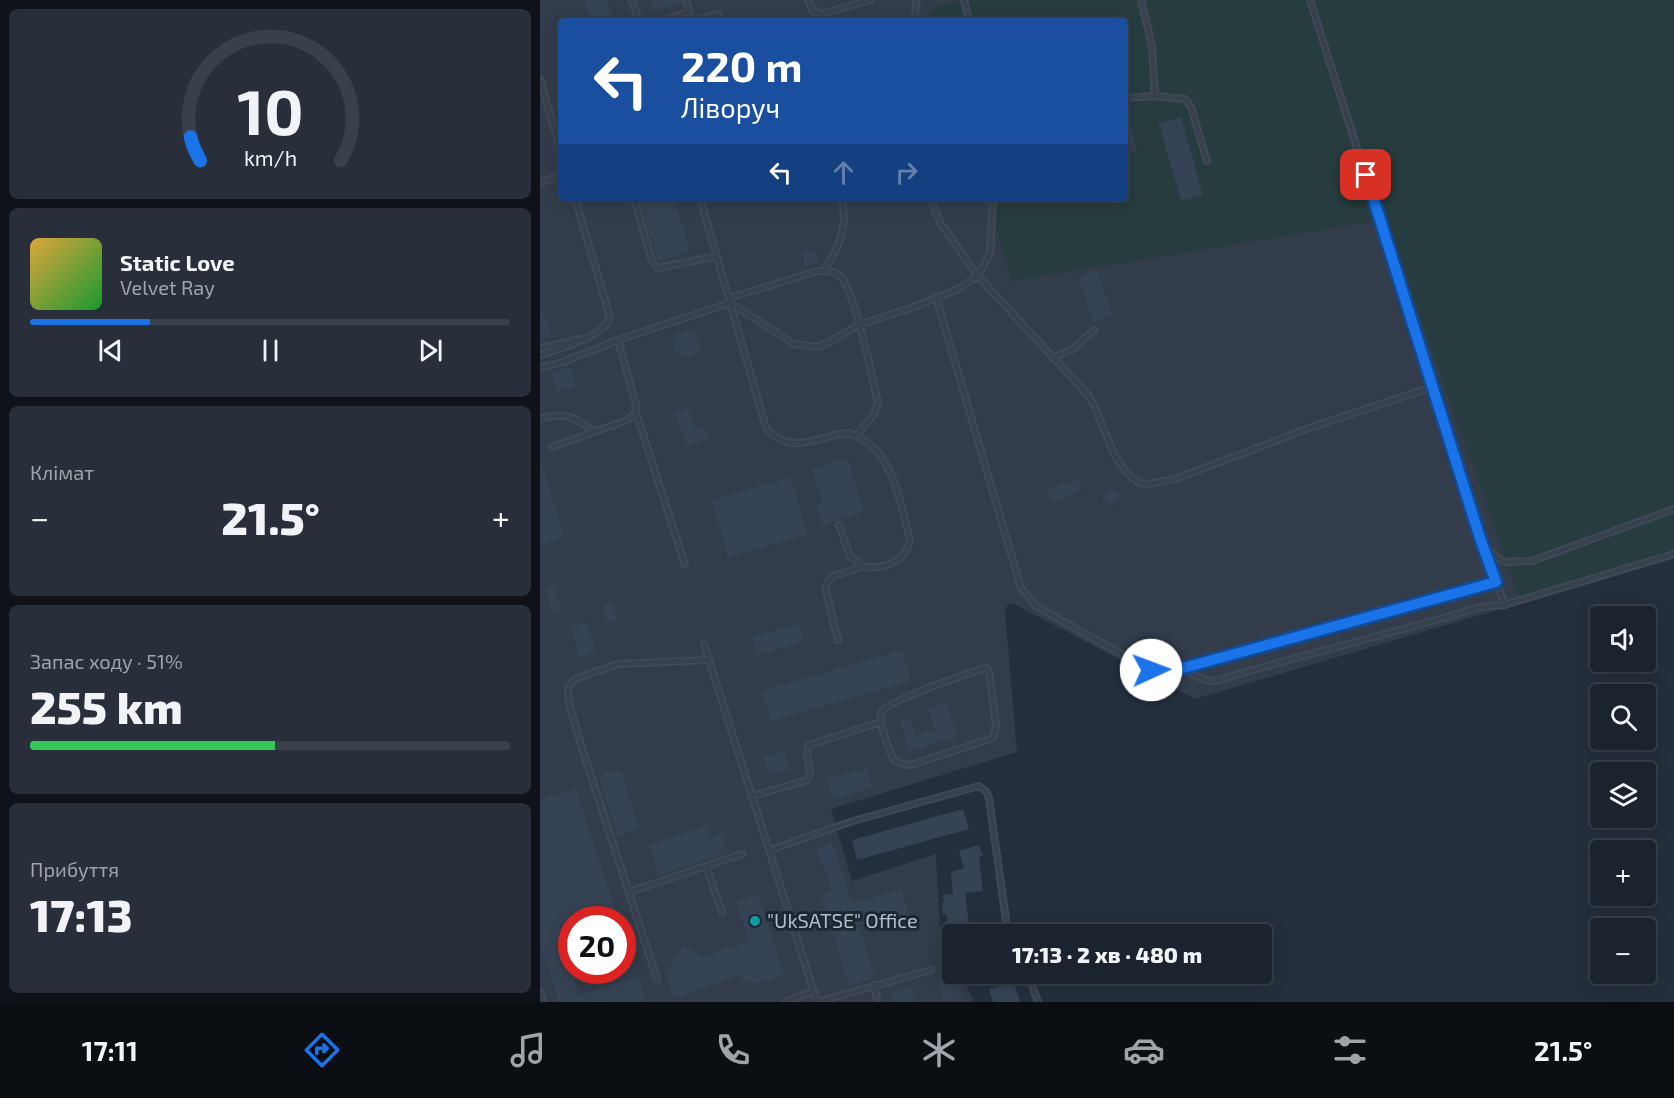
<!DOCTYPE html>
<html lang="uk">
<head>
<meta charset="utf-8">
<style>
  :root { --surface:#1b232e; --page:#282f3a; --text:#f1f3f6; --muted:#a0a4aa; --line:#39404a; --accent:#1a73e8 }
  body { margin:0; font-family:"Exo 2",sans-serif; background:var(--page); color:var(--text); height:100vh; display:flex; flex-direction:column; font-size:22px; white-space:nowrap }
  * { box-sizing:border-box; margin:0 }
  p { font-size:20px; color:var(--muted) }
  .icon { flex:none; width:33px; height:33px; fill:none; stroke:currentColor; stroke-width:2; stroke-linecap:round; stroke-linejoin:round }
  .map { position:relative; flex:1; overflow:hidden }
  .side { display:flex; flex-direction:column; gap:9px; padding:9px; background:#0f1319; width:540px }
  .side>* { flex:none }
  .hud { position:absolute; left:18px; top:18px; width:570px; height:183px; border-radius:6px; box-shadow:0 3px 15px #0003,0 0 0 2px var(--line); background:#1a4fa0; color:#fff; overflow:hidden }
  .tools { position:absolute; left:1050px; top:606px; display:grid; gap:12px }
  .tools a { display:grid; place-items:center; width:66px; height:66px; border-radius:6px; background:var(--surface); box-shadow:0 3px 15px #0003,0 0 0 2px var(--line); font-size:30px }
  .speed { position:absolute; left:18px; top:906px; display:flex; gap:12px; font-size:30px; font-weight:700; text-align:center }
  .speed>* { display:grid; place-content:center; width:78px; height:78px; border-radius:50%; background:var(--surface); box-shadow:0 3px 15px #0003,0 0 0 2px var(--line); line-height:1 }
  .speed .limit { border:9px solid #d22; background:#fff; color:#111 }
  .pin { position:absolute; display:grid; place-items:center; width:51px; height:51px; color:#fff; margin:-26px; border-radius:12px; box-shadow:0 3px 9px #0006 }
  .me { position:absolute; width:66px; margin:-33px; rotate:88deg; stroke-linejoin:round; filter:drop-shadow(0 0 4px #0008) }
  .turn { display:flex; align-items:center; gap:21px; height:126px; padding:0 24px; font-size:27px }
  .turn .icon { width:78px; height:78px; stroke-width:2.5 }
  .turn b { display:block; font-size:42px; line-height:51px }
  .lanes { display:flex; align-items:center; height:57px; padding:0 24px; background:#0003; justify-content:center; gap:30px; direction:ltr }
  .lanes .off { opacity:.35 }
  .big { font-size:45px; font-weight:800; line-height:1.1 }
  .side .card { flex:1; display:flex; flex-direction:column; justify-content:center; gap:9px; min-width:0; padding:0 21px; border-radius:9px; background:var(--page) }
  .side .dial { align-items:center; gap:0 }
  .dial svg { height:156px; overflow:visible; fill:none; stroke:var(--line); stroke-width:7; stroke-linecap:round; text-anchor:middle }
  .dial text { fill:var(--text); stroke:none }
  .song { display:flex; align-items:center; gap:18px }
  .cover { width:72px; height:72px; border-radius:9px; background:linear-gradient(135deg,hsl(40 70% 55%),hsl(130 70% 35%)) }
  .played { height:6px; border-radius:3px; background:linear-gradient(90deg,var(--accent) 25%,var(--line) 25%) }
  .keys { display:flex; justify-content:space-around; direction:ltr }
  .heat { display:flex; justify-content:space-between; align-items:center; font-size:33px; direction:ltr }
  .charge { height:9px; border-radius:4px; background:linear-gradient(90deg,#34c759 51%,var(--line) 0) }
  .trip { position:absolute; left:402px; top:924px; width:330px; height:60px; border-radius:6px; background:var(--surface); box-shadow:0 3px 15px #0003,0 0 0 2px var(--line); font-weight:800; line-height:60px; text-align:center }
  .tab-bar { display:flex; height:96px; justify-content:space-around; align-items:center; background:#0b0e12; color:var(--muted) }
  .tab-bar .icon { width:42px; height:42px }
  .tab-bar .current { color:var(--accent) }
  .tab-bar b { font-size:27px; color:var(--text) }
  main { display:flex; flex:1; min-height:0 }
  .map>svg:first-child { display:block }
  .airport { fill:#323c4b; fill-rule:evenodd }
  .green { fill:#263c3f }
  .building { fill:#364354 }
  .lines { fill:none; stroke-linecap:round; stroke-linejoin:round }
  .lane-casing { stroke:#414a57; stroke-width:8 }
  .lane { stroke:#38414e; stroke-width:4.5 }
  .route-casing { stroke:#114b97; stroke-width:15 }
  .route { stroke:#1a73e8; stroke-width:10 }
  .culture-dot { fill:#0f9aa8; stroke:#1d2633; stroke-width:2 }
  .labels { text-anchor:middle; stroke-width:6; stroke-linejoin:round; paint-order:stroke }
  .poi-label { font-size:20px; fill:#b4bcc9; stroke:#1d2633; text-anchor:start }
</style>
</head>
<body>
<main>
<section class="side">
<div class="card dial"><svg viewBox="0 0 100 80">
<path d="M14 69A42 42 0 1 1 86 69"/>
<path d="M14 69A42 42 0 0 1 9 57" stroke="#1a73e8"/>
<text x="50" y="56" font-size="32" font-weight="700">10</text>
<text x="50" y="72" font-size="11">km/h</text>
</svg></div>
<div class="card">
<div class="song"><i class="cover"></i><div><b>Static Love</b><p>Velvet Ray</p></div></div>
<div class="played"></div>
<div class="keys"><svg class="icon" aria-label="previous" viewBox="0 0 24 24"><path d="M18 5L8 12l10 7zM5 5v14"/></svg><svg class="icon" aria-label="pause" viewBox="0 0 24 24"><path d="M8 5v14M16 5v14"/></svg><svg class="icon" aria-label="next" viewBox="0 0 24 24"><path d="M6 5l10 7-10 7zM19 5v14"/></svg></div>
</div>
<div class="card"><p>Клімат</p>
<div class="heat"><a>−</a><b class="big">21.5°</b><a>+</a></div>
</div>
<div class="card"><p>Запас ходу · 51%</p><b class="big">255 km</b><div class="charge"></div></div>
<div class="card"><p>Прибуття</p><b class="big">17:13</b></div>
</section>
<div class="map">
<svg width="1134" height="1002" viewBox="0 0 1134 1002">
  <rect width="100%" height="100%" fill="#242f3e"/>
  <path class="airport" d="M0,0H1134V558L655,699L474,604H468L465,611L477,752L291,809L312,881L396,854L402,970L412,968V974H422L434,1002H0ZM21,21H585V198H21ZM32,920H82V970H32Z"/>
  <path class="green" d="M421,0H1134V558L981,603L846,219L472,281L447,198H585V21H385L396,7Z"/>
  <path class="building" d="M44,0H67L74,21H51Z
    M110,0H142V3L114,11Z
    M588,116L597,150L585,154V117Z
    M641,117L663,195L641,201L619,124Z
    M99,198H134L150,251L118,261Z
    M276,249L279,263L264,266L262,252Z
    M557,271L573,316L554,323L538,278Z
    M0,306L11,335L0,339Z
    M154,329L161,353L142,359L140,352L136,353L132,342L136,341L134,334Z
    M30,367L36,387L17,392L11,373Z
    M148,408L154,428L164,425L169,439L146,446L135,412Z
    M308,458L324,512L282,525L276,505L282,503L272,469Z
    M2,464L24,537L0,545V465Z
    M251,477L267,535L188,557L172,500Z
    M537,479L542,490L512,502L507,490Z
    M570,487L581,495L573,506L562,499Z
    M14,585L22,612L13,615L5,588Z
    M73,603L77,620L67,622L63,605Z
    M47,622L56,652L39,657L31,627Z
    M259,624L264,642L217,655L212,637Z
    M362,650L371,681L231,721L222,691Z
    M407,703L417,737L369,751L360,721L371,718L376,736L395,730L388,708Z
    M244,751L249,770L229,775L223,756Z
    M327,768L332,788L293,799L287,779Z
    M74,769L75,772L81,771L99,828L78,836L59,778L64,776L63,772Z
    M36,789L76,912L53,920H32V927L18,931L39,995L98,976L106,1002H19L0,942V800Z
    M423,809L429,829L317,860L312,840Z
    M166,826L170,838L182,834L188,852L119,875L109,845Z
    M293,844L312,903L362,889L368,913L319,926L335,978L309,986L281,894L292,891L277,849Z
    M439,845L443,856L439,857L443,891L425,893L430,934H409L406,914L403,915L402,902H404L403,895L413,894L411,872L424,868L419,851Z
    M218,894L244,974L218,984L204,981L199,975L134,998L125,974L144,945L162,957L209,941L196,901Z
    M417,976L424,997L404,1002L397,983Z
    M474,982L480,1002H453L449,989Z
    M370,987L375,1002H353L350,994Z"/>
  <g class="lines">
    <defs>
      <path id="lane" d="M92,0L99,21
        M146,0L152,21
        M268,0L273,11L282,14L330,0
        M424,0L429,21
        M601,0L612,46L615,96
        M770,0L944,548L964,562L992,561L1134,509
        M121,21L149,12
        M152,21L179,14
        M374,21L377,0
        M0,79L21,152
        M585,98L615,96L645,99L651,107L667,161
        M0,182L21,176
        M94,198L112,261L117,268L177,256
        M160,198L226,428C253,458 276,435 309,433C353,447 359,499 370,539C367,561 344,570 323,567L310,556L299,525
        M390,198L401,224L438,276L547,394L554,405L574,454L586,472L599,483L608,484L635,479L772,427L892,387
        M284,271C299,247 309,226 301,198
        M396,297L481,588L496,606L604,667L619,671L636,670L956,582
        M189,298L278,271C286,271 294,270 300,276C315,290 332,378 338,402L334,414L317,435
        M0,348L41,339
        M0,355C18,349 65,337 70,317L35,198
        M513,358L533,349L554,330
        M0,368L23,362L78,340L190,303L254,344L276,347L288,343L318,325L371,308L418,289L438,276L450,253L453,198
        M96,412L145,565
        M0,419C26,411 34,417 55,432
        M12,447L85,421C93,417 96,414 96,405L78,340
        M945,551L965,605
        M298,640L285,587L293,576L322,567
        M164,644L277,1002
        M445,668L449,671L456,726L453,738L374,764L366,765L355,761C350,752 337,721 342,712C349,699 428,674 445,668Z
        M640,669L666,680L676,681C763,654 853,634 940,607L964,605L1134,554
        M213,796L267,780L270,774L267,752L269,745L341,722
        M230,850L313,821L439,786L447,792L449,799L468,934
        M166,866L182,912
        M89,892L202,854
        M488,974L498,1002
        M117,979L41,745L29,703L28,688L35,679L78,664L168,660
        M334,985L337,998
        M0,992L3,1002
        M245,1002L274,991
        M277,1002L391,970"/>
    </defs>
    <use href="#lane" class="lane-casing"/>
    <use href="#lane" class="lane"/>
  </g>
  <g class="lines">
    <defs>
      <path id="route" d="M611,670H636L956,582L940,538L826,175"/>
    </defs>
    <use href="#route" class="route-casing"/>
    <use href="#route" class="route"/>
  </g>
  <circle class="culture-dot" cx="215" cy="921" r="6"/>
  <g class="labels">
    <g class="poi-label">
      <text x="227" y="928">"UkSATSE" Office</text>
    </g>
  </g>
</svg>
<div class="tools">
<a><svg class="icon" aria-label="sound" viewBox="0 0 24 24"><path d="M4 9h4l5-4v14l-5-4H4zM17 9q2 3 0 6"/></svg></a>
<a><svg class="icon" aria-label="search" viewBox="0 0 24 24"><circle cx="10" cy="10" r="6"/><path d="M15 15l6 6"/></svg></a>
<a><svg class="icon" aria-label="layers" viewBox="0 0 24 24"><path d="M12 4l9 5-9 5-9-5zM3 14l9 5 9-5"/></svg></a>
<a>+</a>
<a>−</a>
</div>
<div class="speed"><div class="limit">20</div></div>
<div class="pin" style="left:826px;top:175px;background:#d93025"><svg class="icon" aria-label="arrive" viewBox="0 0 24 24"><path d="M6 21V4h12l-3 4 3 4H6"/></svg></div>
<svg class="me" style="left:611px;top:670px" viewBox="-20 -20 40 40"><circle r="19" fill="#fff"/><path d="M0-13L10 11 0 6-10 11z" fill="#1a73e8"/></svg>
<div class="trip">17:13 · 2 хв · 480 m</div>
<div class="hud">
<div class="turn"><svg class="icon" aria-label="left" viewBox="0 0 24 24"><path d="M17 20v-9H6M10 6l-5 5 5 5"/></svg><div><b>220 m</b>Ліворуч</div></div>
<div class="lanes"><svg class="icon" aria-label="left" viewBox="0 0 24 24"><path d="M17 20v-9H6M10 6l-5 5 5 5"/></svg><svg class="icon off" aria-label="ahead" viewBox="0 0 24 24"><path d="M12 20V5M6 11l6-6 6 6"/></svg><svg class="icon off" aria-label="right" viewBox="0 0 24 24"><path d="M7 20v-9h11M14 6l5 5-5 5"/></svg></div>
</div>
</div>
</main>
<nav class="tab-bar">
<b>17:11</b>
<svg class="icon current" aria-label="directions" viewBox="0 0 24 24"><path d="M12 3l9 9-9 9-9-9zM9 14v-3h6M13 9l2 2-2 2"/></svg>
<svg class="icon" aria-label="music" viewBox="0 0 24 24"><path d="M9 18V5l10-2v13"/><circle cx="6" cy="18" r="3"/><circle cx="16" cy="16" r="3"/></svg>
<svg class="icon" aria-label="phone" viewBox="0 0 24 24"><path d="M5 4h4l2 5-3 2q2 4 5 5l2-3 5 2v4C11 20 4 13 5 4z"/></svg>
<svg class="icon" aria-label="climate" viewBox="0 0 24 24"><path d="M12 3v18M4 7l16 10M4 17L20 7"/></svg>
<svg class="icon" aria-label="car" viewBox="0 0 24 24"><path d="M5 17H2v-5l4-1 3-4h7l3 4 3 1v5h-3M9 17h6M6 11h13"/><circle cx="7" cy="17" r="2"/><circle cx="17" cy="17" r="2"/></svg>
<svg class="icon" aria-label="filters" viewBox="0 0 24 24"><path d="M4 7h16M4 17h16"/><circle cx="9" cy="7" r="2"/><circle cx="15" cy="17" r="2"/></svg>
<b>21.5°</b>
</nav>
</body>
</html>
